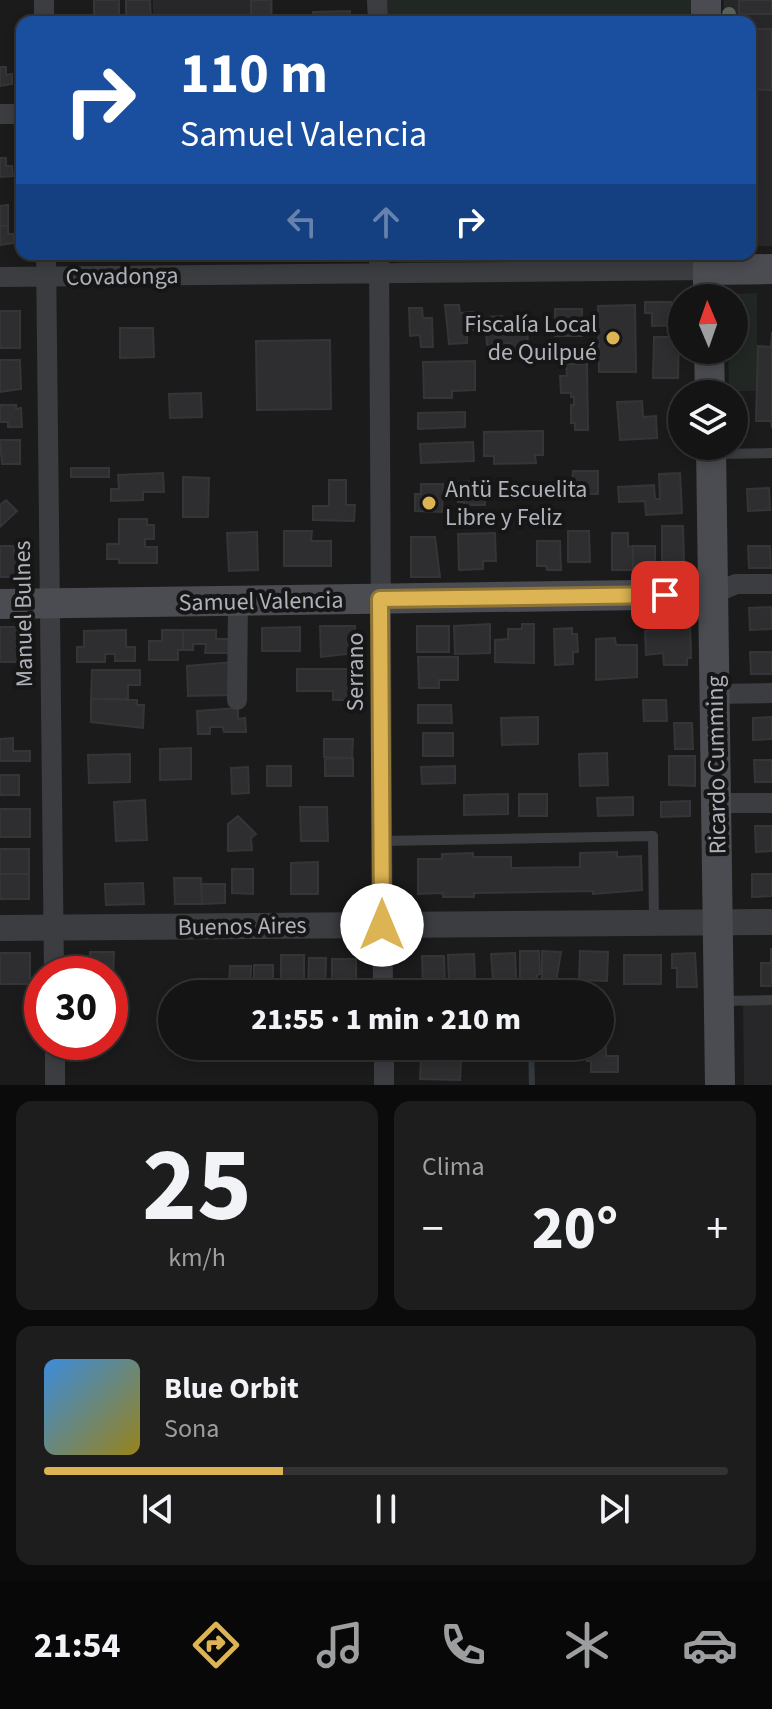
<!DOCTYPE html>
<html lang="es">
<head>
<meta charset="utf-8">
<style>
  :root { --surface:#141415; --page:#1d1d1e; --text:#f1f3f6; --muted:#9d9ea0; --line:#333334; --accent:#dcb453 }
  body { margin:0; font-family:"Source Sans 3",sans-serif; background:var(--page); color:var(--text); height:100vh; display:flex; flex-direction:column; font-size:30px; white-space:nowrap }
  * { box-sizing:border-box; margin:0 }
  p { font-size:26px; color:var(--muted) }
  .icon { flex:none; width:44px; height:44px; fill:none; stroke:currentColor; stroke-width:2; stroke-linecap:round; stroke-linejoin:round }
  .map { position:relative; height:1085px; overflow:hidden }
  .sheet { display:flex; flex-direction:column; gap:16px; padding:16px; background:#0b0b0c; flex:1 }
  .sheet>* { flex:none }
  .banner { position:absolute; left:16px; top:16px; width:740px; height:244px; border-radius:16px; box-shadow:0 4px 12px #0003,0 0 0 2px var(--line); background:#1a4fa0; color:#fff; overflow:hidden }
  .needle { width:52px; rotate:358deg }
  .fabs { position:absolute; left:668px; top:284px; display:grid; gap:16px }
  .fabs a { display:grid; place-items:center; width:80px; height:80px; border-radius:50%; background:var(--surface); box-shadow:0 4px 12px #0003,0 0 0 2px var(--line); font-size:40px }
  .speed { position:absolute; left:24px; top:956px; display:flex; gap:16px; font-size:40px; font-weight:700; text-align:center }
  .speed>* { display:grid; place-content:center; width:104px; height:104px; border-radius:50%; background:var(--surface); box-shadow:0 4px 12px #0003,0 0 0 2px var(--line); line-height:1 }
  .speed .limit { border:12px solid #d22; background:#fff; color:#111 }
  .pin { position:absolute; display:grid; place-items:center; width:68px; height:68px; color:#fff; margin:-34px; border-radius:16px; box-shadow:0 4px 12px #0006 }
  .me { position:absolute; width:88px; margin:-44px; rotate:0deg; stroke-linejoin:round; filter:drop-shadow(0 0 6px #0008) }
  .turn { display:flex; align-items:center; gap:28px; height:168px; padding:0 32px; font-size:36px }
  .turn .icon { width:104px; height:104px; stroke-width:2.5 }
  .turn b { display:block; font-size:56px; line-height:68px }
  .lanes { display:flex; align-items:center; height:76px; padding:0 32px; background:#0003; justify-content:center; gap:40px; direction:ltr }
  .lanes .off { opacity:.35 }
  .big { font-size:60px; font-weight:800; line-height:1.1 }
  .sheet .widget { flex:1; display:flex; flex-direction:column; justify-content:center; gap:12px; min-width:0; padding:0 28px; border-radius:16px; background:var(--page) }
  .sheet .dial { align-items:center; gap:0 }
  .dial b { font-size:104px; line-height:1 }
  .song { display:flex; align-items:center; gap:24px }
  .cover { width:96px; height:96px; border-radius:12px; background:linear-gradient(135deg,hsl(210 70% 55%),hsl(50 70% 35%)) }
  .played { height:8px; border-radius:4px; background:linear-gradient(90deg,var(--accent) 35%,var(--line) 35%) }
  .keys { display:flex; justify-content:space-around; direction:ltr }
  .heat { display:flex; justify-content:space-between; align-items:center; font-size:44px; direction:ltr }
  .sheet .tiles { flex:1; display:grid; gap:16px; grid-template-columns:1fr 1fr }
  .widget:last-child { grid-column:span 2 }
  .trip { position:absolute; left:158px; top:980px; width:456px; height:80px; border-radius:40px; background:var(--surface); box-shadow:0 4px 12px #0003,0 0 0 2px var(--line); font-weight:800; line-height:80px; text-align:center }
  .tab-bar { display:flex; height:128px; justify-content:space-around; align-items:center; background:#080808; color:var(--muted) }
  .tab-bar .icon { width:56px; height:56px }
  .tab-bar .current { color:var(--accent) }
  .tab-bar b { font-size:36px; color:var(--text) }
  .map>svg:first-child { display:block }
  .built { fill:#272729 }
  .green { fill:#212722 }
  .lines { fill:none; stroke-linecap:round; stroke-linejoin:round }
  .stream { stroke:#32393f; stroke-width:6 }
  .building { fill:#2e2e30; stroke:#353538; stroke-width:2 }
  .service { stroke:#3c3d41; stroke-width:10 }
  .minor { stroke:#3c3d41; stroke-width:20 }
  .tertiary { stroke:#3c3d41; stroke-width:26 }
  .secondary { stroke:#4a4c51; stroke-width:30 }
  .tree { fill:#576559 }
  .route-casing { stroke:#8f7536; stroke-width:20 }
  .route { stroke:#dcb453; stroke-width:14 }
  .poi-dot { fill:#dcb453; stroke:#161617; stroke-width:3 }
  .labels { text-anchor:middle; stroke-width:8; stroke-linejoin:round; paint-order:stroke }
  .street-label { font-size:24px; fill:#afb2ba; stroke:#161617 }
  .poi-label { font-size:24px; fill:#afb2ba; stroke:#161617; text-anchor:end }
</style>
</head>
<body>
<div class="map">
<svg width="772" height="1085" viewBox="0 0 772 1085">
  <rect width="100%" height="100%" fill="#1b1b1c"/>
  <path class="built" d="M153,0H273V22H153Z
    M724,0H772V246H750V22H724Z
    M772,996V1085H744L743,997Z"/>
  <path class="green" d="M386,0H693L689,22H386Z
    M389,254H694L689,258L400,264Z
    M757,293V391H729L728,350H734V298L737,294Z"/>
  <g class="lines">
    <path class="stream" d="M531,1046L532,1085"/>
  </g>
  <path class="building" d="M94,0H119V22H89V17H94Z
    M126,0H150L151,22H126Z
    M251,0H271V19H251Z
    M739,0H772V14H739Z
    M350,11V22H313V12Z
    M750,29H772V90L750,89Z
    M0,67H6V75L12,74V84L0,86Z
    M0,158H6V166H12L13,176L0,177Z
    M8,205V226H0V206Z
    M0,226H8V234H14V243L0,245Z
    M645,302H671V306H679L680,325L652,326V313H645Z
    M445,305H459L460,313L473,312V330L467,331V343L449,344Z
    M635,305L636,372H599L598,306Z
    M409,308H422L423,318H432L433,347H421L420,335L410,336Z
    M555,309H582V336H555Z
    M0,311H20V348H0Z
    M502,316L503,322L527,320L528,348L510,349V343L487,345L485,317Z
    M120,328H153L154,357L120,358Z
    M772,332V428L771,421H756L758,346L771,347Z
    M654,337H679L678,378H653Z
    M330,340L331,409L257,410L256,341Z
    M0,360H20L21,389L0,392Z
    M475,361V390L452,391V398H424L423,362Z
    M566,364H587L588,430H575V423H571V405H574V397H571V393H561L560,376H567Z
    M201,393L202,417L170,418L169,394Z
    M642,401L643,417L656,416L657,438L620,440L617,402Z
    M0,405H16V409L21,408L22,427H8V422H0Z
    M465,412V427L418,429V413Z
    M543,431V455H535L536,463L494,464V456H484V432Z
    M0,440H20V464H2Z
    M473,442L474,461L421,463L420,444Z
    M71,468H109V477H71Z
    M573,471H598V494H572Z
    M163,473L164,492H143V500L111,501V489H119L118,475Z
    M680,473L682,513L646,515L645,501L619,502L618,487L654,485L655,499H660L659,474Z
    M183,477L209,478L208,517H183Z
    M329,480H346V505H355L354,521L313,520V506H329Z
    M485,481V505H464V502H458V482Z
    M421,484H443L442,512L415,511V494H421Z
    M769,488L770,510L748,511L747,489Z
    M6,500L17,511L0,527V505Z
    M119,519H147V525H154V539H145V547H157V563H119V559H107V544H119Z
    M662,526H683L684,563L662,564Z
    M284,531H312L311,541H331V566H284Z
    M568,531H589L590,562H568Z
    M257,532L258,570L229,571L227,533Z
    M495,533L496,561H483V569L459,570L458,534Z
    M612,533H628V547L633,546V570H612Z
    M411,537H435L440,577H411Z
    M537,541H560L561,570H547L546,566H537Z
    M0,546H14V557H21V577H0Z
    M633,546H655V570H633Z
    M748,546H770L771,568H749Z
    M771,607L772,629L750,630L749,608Z
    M690,621L691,658H687V665H664L663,653L646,655L645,631L677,630V622Z
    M490,624V653L455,654L454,626Z
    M522,624H534V663L495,662V640L508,639V629H522Z
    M320,626H355V653L321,657Z
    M417,626H449V652H417Z
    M0,627H19V637H29V662H0Z
    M300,627V651H262V628Z
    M572,628V634H577L578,652H573V664L555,665L554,629Z
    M126,630V647H135V661H115V654H105V662H77V647H84V631Z
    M162,630H183V650H178V660H149V641H162Z
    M183,630H216V639H232V653H205L206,644H193V650H183Z
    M615,638L616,645H637V677L596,680V639Z
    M750,652H772V674H751Z
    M418,657H458V680H439V688H419Z
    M233,662L234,695L188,696L187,666Z
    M297,669H357V700H333V691H297Z
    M92,670H140V685H128V699H91Z
    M91,699L137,700V705H144L143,728L91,722Z
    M643,700H666L667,721H644Z
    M418,705H451L452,723H418Z
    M238,708V719L245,718L246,732H224L223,727H210V734H198L197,711Z
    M538,717V744L502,745L501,718Z
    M772,717V739L753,740V718Z
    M674,723H692L693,749H675Z
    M423,733H453V756H423Z
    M13,738V751H30V761H0V739Z
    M324,739H353L352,758L324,757Z
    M191,748V779L160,780V749Z
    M607,753L608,785L580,786L579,754Z
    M130,754V782L89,783L88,755Z
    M669,756H695V786L669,785Z
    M353,758V776H325V759Z
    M754,760H772V782H755Z
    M267,766H291V786H267Z
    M455,766V783L422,784L421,767Z
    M248,767L249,793L232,794L231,768Z
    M0,775H19V795H0Z
    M508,794V814L464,815V795Z
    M519,794H547V816H519Z
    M633,797V815L598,816L597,798Z
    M145,800L147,840L116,841L114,802Z
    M690,801V816L661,817V802Z
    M300,807H327L328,841H301Z
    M0,809H30V837H0Z
    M238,816L256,834L251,838L252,850L228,851V824Z
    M755,826H772V851L756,852Z
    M0,849H29V874H0Z
    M617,852V857L641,856L642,890L593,894V891L474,893V897H443V893L418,894V859H442V854L473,853V857H511V868L580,867V853Z
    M318,862V894H291V863Z
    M232,869H253V894L232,893Z
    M0,874H29V899H0Z
    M752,874H772V896L752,897Z
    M174,878H201L202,904H175Z
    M143,883L144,904L106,905L105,884Z
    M201,884H225V903L202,904Z
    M771,948L772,986H761V963H771Z
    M520,951H539L540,974L537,975V982H520Z
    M542,951L561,952L556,982H542Z
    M580,951L608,952L607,981L579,980Z
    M90,952H114L113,978H110V974H90Z
    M0,953H30V984H0Z
    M515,953L516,979L493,980L491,954Z
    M695,953L697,987H677V968H672V954Z
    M474,954L475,982L449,983L448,955Z
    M281,955H304V987H281Z
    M624,955H661V984H624Z
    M422,956H444L445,987H423Z
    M309,958H326L325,989H308Z
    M332,959H356V986L332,985Z
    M254,965H273V994H254Z
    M230,966H251L250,994L229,990Z
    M600,1035H606V1056H618V1072H591V1061H587V1046H600Z
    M421,1059L461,1060L460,1080L420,1079Z"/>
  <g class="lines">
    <path class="service" d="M714,454L772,453
      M382,841L653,836L654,921
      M721,1001L772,1000"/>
    <path class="minor" d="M44,0V22
      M377,0L378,22
      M0,114H22
      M46,254L54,974
      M379,254L383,994
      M0,277L708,270
      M713,594L736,584H772
      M715,694L772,693
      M237,700L238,602
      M716,803H772
      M55,1042V1085
      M384,1046V1085"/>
    <path class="tertiary" d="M0,928L772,922"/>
    <path class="secondary" d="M706,0V22
      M708,254V298
      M708,270L772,269
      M709,350L710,394
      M711,446L720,1085
      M0,604L713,594"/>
  </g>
  <circle class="tree" cx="729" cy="14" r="7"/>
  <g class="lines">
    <defs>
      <path id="route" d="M382,925L380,599L665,595"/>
    </defs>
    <use href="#route" class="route-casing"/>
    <use href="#route" class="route"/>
  </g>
  <g class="poi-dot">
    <circle cx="613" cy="338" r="8"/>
    <circle cx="429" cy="503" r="8"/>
  </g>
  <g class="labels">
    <g class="street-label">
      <text transform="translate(122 276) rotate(-1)" y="8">Covadonga</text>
      <text transform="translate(261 601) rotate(-1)" y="8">Samuel Valencia</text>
      <text transform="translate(23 614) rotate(-91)" y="8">Manuel Bulnes</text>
      <text transform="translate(355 672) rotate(-90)" y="8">Serrano</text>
      <text transform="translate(716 765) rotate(-91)" y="8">Ricardo Cumming</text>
      <text transform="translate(242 926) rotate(-1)" y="8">Buenos Aires</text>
    </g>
    <g class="poi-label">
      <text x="597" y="332">Fiscalía Local<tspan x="597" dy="28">de Quilpué</tspan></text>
      <text x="445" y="497" text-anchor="start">Antü Escuelita<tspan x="445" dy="28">Libre y Feliz</tspan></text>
    </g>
  </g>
</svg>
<div class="fabs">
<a><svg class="needle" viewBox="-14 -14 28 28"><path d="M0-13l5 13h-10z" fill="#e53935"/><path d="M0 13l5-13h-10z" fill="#9d9ea0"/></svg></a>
<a><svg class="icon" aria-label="layers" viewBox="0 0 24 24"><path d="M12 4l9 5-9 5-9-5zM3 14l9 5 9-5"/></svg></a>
</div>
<div class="speed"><div class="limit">30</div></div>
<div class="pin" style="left:665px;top:595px;background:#d93025"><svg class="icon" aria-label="arrive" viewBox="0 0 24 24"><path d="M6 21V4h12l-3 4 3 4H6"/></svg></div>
<svg class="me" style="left:382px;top:925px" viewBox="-20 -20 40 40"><circle r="19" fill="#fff"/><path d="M0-13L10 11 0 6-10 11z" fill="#dcb453"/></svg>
<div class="trip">21:55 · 1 min · 210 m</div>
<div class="banner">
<div class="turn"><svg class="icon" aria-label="right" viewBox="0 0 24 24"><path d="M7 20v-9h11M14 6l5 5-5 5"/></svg><div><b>110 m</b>Samuel Valencia</div></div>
<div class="lanes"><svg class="icon off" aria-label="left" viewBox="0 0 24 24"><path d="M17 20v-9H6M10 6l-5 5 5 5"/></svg><svg class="icon off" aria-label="ahead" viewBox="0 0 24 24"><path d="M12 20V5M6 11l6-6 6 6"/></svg><svg class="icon" aria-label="right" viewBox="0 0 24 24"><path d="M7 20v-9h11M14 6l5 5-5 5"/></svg></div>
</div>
</div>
<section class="sheet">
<div class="tiles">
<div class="widget dial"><b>25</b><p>km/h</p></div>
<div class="widget"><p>Clima</p>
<div class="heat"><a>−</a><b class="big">20°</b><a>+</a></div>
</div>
<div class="widget">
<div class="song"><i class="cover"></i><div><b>Blue Orbit</b><p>Sona</p></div></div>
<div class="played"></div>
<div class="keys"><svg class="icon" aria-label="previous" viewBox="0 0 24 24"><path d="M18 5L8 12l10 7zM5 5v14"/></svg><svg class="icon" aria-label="pause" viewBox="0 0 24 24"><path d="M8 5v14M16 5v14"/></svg><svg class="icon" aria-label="next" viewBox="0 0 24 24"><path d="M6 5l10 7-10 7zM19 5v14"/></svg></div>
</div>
</div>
</section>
<nav class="tab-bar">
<b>21:54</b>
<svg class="icon current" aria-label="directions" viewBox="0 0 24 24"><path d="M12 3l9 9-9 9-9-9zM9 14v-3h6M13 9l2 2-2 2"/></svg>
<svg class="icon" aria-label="music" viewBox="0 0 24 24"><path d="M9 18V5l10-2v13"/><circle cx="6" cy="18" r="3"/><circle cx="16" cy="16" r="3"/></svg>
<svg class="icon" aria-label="phone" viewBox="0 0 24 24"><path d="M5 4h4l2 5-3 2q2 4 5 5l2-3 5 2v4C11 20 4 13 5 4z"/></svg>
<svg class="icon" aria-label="climate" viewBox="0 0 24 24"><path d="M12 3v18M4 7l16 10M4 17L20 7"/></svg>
<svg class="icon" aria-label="car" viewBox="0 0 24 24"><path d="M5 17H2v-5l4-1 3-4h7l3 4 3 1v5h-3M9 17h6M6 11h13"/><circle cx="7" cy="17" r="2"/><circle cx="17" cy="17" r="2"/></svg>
</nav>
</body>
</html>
